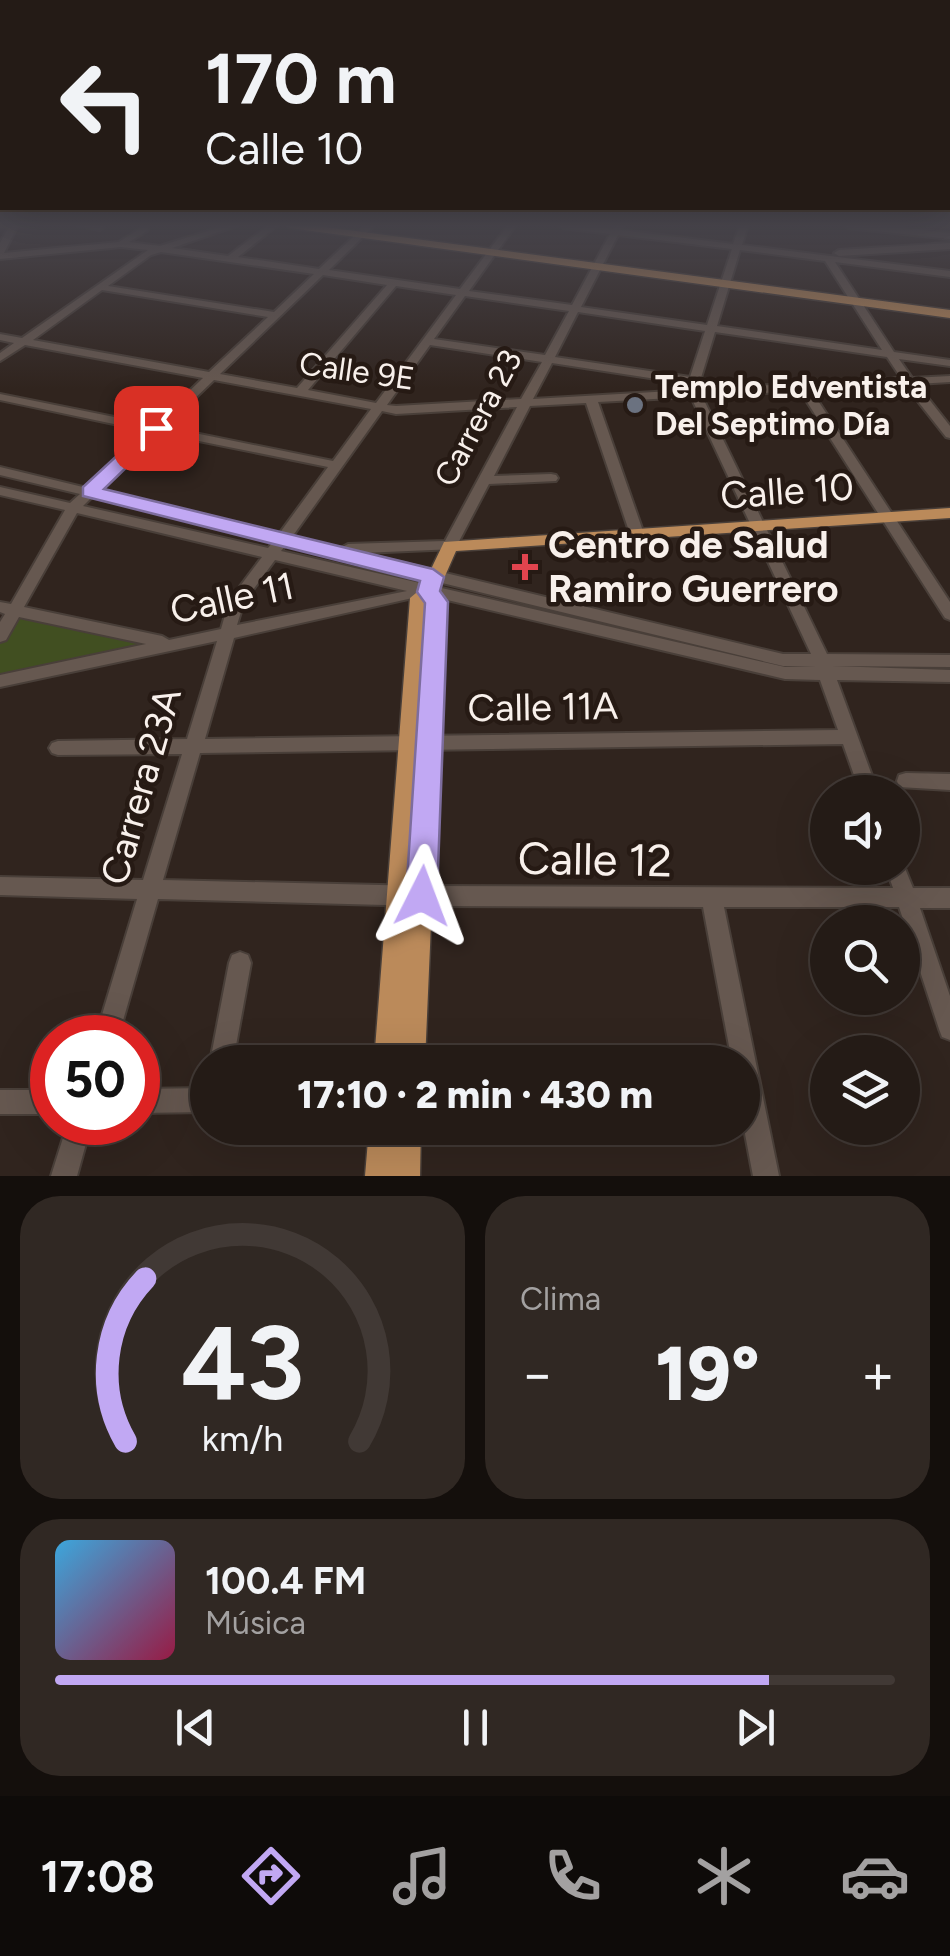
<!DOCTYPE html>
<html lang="es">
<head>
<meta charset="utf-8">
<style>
  :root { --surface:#241b16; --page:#302823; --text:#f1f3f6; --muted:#a3a1a1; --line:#413935; --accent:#c1a8f3 }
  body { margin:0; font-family:Figtree,sans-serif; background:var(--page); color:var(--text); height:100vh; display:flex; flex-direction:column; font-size:38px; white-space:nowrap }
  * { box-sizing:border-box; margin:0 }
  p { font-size:32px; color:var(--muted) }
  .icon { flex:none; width:55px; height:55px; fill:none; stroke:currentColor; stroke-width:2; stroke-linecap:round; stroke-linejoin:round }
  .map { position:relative; height:1176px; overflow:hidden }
  .panel { display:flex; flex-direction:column; gap:20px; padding:20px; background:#140f0c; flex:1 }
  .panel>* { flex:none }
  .top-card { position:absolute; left:0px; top:0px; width:950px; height:210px; box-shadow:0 10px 40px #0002,0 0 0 2px var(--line); background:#241b16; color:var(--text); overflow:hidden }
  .controls { position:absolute; left:810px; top:775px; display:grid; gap:20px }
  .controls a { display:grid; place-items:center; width:110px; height:110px; border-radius:50%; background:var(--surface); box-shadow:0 10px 40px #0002,0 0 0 2px var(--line); font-size:50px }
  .speed { position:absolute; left:30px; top:1015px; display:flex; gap:20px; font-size:50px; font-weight:700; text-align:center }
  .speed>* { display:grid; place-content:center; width:130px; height:130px; border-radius:50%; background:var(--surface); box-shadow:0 10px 40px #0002,0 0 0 2px var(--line); line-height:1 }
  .speed .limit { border:15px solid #d22; background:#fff; color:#111 }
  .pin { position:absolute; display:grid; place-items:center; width:85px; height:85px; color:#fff; margin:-42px; border-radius:20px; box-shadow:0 5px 15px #0006 }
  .me { position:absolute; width:110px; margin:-55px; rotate:3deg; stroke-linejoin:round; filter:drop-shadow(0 0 8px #0008) }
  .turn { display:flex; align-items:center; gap:35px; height:210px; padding:0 40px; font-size:45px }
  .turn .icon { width:130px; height:130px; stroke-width:2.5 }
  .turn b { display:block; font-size:70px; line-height:85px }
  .big { font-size:75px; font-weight:800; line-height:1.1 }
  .panel .card { flex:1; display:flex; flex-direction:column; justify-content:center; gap:15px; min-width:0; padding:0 35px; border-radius:40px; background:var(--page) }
  .panel .dial { align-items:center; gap:0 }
  .dial svg { height:260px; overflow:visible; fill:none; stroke:var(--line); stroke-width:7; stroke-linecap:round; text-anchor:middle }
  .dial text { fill:var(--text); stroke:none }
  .song { display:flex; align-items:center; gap:30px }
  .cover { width:120px; height:120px; border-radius:15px; background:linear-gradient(135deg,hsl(200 70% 55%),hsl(340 70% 35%)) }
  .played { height:10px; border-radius:5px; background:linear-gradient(90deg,var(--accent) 85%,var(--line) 85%) }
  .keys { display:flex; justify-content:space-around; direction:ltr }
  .heat { display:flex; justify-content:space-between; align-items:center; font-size:55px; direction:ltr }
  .panel .tiles { flex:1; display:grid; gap:20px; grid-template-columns:1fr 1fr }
  .card:last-child { grid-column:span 2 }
  .trip { position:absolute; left:190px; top:1045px; width:570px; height:100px; border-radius:50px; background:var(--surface); box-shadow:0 10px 40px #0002,0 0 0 2px var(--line); font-weight:800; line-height:100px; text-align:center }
  .tab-bar { display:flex; height:160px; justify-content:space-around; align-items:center; background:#0e0b09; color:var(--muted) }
  .tab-bar .icon { width:70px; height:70px }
  .tab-bar .active { color:var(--accent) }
  .tab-bar b { font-size:45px; color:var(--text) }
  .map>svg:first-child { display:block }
  .green { fill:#414f21 }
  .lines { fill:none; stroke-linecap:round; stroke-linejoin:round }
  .minor-casing { stroke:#493f39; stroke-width:4 }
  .major-casing { stroke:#493f39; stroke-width:3 }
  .minor { fill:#665850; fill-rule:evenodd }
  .major { fill:#bb8a5a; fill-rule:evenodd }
  .route { fill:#c1a8f3; stroke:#7d6d9e; stroke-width:2.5 }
  .worship-dot { fill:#6b7280; stroke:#261a14; stroke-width:4 }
  .health-dot { fill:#e0444e; stroke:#261a14; stroke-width:4 }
  .labels { text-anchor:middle; stroke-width:9; stroke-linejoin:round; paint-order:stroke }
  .far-street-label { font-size:32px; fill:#f8f0eb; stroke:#261a14 }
  .far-poi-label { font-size:32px; font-weight:bold; fill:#f8f0eb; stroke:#261a14; text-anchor:start }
  .street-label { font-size:38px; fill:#f8f0eb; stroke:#261a14 }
  .poi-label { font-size:38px; font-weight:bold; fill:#f8f0eb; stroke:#261a14; text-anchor:start }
  .near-street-label { font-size:45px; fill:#f8f0eb; stroke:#261a14 }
</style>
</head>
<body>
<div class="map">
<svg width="950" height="1176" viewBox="0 0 950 1176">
  <rect width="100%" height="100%" fill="#30241e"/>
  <path class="green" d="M15,611L169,644L0,681V636Z"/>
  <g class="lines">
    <defs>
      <path id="minor" d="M10,225H18L4,253L119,242L144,226L148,229L147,231L129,242L160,246L227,225H239L172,248L228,256L269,225H278L238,257L319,269L366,225H375L329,270L460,289L508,225H516L469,291L572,305L610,234L563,228L559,225L613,229L615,225H623L621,230L733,244L740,225H748L742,245L950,271V277L835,262L894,352L950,360V366L899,359L912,378L950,376V382L917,384L950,426V438L946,437L905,385L811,390L950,602V620L945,618L800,391L702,396L827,654L950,655V667L832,666L950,670V682L837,680L878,792H860L843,744L200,753L163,880L422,886L893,888L886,868H902V861L913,888H950V908H920L950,996V1040L942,1037L939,1029L899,907H724L779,1176H753L742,1118V1062H732L703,907L422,906L158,899L118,1038H95L137,899L0,895V877L143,880L182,754L58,755L52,753L49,748L52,743L58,741L187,739L217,641L0,687V675L146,644L19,617L6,640L0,642V622L5,614L0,612V602L11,604L65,510L0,495V487L70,503L80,494L0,475V467L87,488L147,431L0,400V394L154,425L203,378L25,345L0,361V353L14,343L0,340V334L22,338L148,250L121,247L0,259V243ZM618,235L732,249L707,325L581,307ZM740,250L825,261L882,350L717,326ZM161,252L314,274L274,312L108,286L151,255ZM323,275L387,285L297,388L220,374ZM396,286L456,295L376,403L308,390ZM102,290L268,317L209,372L33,340ZM465,296L569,311L545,355L434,339ZM578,312L705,331L690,377L555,357ZM715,332L887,357L901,378L700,389V381ZM430,345L542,362L521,399L396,406L387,405ZM552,363L689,384V390L533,399ZM214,380L371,409L333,461L165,427ZM691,397L811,654H783L362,553L455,549L489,484L556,481L558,478L556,475L551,474L494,476L530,406L586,403L630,534L632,537H642L644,534L598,402ZM517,407L445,541L348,544L341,548L292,537L382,411L396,414ZM159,433L328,467L279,534L99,491ZM92,497L273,542L268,548L83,506ZM77,513L262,557L229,601L221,629L169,640L162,636L24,607ZM286,545L783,666L816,667H785L281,551ZM275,560L407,591L237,625L244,602ZM426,595L785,679L820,680L838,730L205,739L234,638Z
        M76,225H101L104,227L100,230Z
        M844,225H869L950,233V239L848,228Z
        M950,243V249L839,256L834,253L839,250Z
        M906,773L950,774V790L899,787L897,781L899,775Z
        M240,952L248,955L251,963L233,1062H210L229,963L232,955Z
        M208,1088V1112L138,1113V1089Z
        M0,1090H52V1114H0Z
        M68,1122H92L77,1176H51Z"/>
      <path id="major" d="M285,225H310L950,310V318L290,228Z
        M950,508V518L456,551L438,592L445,602L425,1062H374L410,598L422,588L444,542Z
        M369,1128H421L420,1176H365Z"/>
    </defs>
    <use href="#minor" class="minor-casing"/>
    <use href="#major" class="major-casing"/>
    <use href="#minor" class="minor"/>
    <use href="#major" class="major"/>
  </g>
  <linearGradient id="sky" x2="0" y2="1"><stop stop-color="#1a1410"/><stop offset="0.58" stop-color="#48454c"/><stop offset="1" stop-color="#48454c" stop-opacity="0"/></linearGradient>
  <rect width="950" height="389" fill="url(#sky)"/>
  <path class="route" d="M156,423L163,425V432L104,489L433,569L444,577L440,591L448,602L437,896L432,907L422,911L411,907L406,896L425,603L417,592L420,581L83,496V487L150,425Z"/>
  <circle class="worship-dot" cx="635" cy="405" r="10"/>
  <path class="health-dot" d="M520 552h10v10h10v10h-10v10h-10v-10h-10v-10h10z"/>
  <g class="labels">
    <g class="far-street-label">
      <text transform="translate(357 371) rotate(8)" y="11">Calle 9E</text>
      <text transform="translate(478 418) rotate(-62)" y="11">Carrera 23</text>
    </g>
    <g class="far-poi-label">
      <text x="655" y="398">Templo Edventista<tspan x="655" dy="37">Del Septimo Día</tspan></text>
    </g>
    <g class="street-label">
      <text transform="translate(787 491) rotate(-4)" y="13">Calle 10</text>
      <text transform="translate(232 598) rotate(-12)" y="13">Calle 11</text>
      <text transform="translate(543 707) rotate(-1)" y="13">Calle 11A</text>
      <text transform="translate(141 786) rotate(-74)" y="13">Carrera 23A</text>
    </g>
    <g class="poi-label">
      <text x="548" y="558">Centro de Salud<tspan x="548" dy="44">Ramiro Guerrero</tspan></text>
    </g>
    <g class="near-street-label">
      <text transform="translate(595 859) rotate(1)" y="16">Calle 12</text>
    </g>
  </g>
</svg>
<div class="controls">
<a><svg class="icon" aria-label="sound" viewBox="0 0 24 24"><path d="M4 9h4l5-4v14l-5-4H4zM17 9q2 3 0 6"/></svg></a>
<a><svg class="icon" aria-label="search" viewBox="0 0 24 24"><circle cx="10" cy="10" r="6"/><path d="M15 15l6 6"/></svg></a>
<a><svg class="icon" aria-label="layers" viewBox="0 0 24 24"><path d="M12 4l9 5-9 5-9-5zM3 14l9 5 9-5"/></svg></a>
</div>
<div class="speed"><div class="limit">50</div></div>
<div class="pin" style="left:156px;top:428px;background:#d93025"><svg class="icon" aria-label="arrive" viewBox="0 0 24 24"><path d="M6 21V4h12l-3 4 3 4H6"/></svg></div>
<svg class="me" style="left:422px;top:896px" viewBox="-20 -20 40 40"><path d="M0-17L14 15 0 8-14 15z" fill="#c1a8f3" stroke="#fff" stroke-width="4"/></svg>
<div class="trip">17:10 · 2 min · 430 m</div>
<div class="top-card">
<div class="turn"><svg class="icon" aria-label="left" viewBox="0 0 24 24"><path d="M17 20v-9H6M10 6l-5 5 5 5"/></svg><div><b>170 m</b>Calle 10</div></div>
</div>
</div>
<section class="panel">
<div class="tiles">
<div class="card dial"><svg viewBox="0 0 100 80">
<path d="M14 69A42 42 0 1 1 86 69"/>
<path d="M14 69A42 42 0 0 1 20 19" stroke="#c1a8f3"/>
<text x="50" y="56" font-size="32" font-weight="700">43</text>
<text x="50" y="72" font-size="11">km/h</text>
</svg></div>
<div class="card"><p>Clima</p>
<div class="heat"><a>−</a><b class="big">19°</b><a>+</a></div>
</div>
<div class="card">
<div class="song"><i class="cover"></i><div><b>100.4 FM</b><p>Música</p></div></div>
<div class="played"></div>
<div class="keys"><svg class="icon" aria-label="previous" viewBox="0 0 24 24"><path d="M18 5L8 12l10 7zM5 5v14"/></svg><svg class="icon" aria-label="pause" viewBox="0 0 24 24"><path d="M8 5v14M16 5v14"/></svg><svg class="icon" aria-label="next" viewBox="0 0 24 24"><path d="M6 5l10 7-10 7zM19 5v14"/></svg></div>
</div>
</div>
</section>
<nav class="tab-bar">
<b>17:08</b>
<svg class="icon active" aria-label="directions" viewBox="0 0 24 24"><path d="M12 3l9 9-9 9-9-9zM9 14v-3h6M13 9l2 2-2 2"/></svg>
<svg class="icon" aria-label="music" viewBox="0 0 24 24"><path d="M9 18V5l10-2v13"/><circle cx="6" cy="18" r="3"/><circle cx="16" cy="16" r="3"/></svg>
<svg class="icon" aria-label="phone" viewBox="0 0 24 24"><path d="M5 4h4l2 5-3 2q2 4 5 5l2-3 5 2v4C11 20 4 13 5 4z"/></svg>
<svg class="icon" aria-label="climate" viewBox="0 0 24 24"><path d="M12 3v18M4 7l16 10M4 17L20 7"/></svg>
<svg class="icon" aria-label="car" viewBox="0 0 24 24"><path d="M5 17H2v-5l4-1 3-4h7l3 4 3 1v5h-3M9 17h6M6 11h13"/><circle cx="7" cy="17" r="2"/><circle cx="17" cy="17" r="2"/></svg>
</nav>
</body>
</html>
